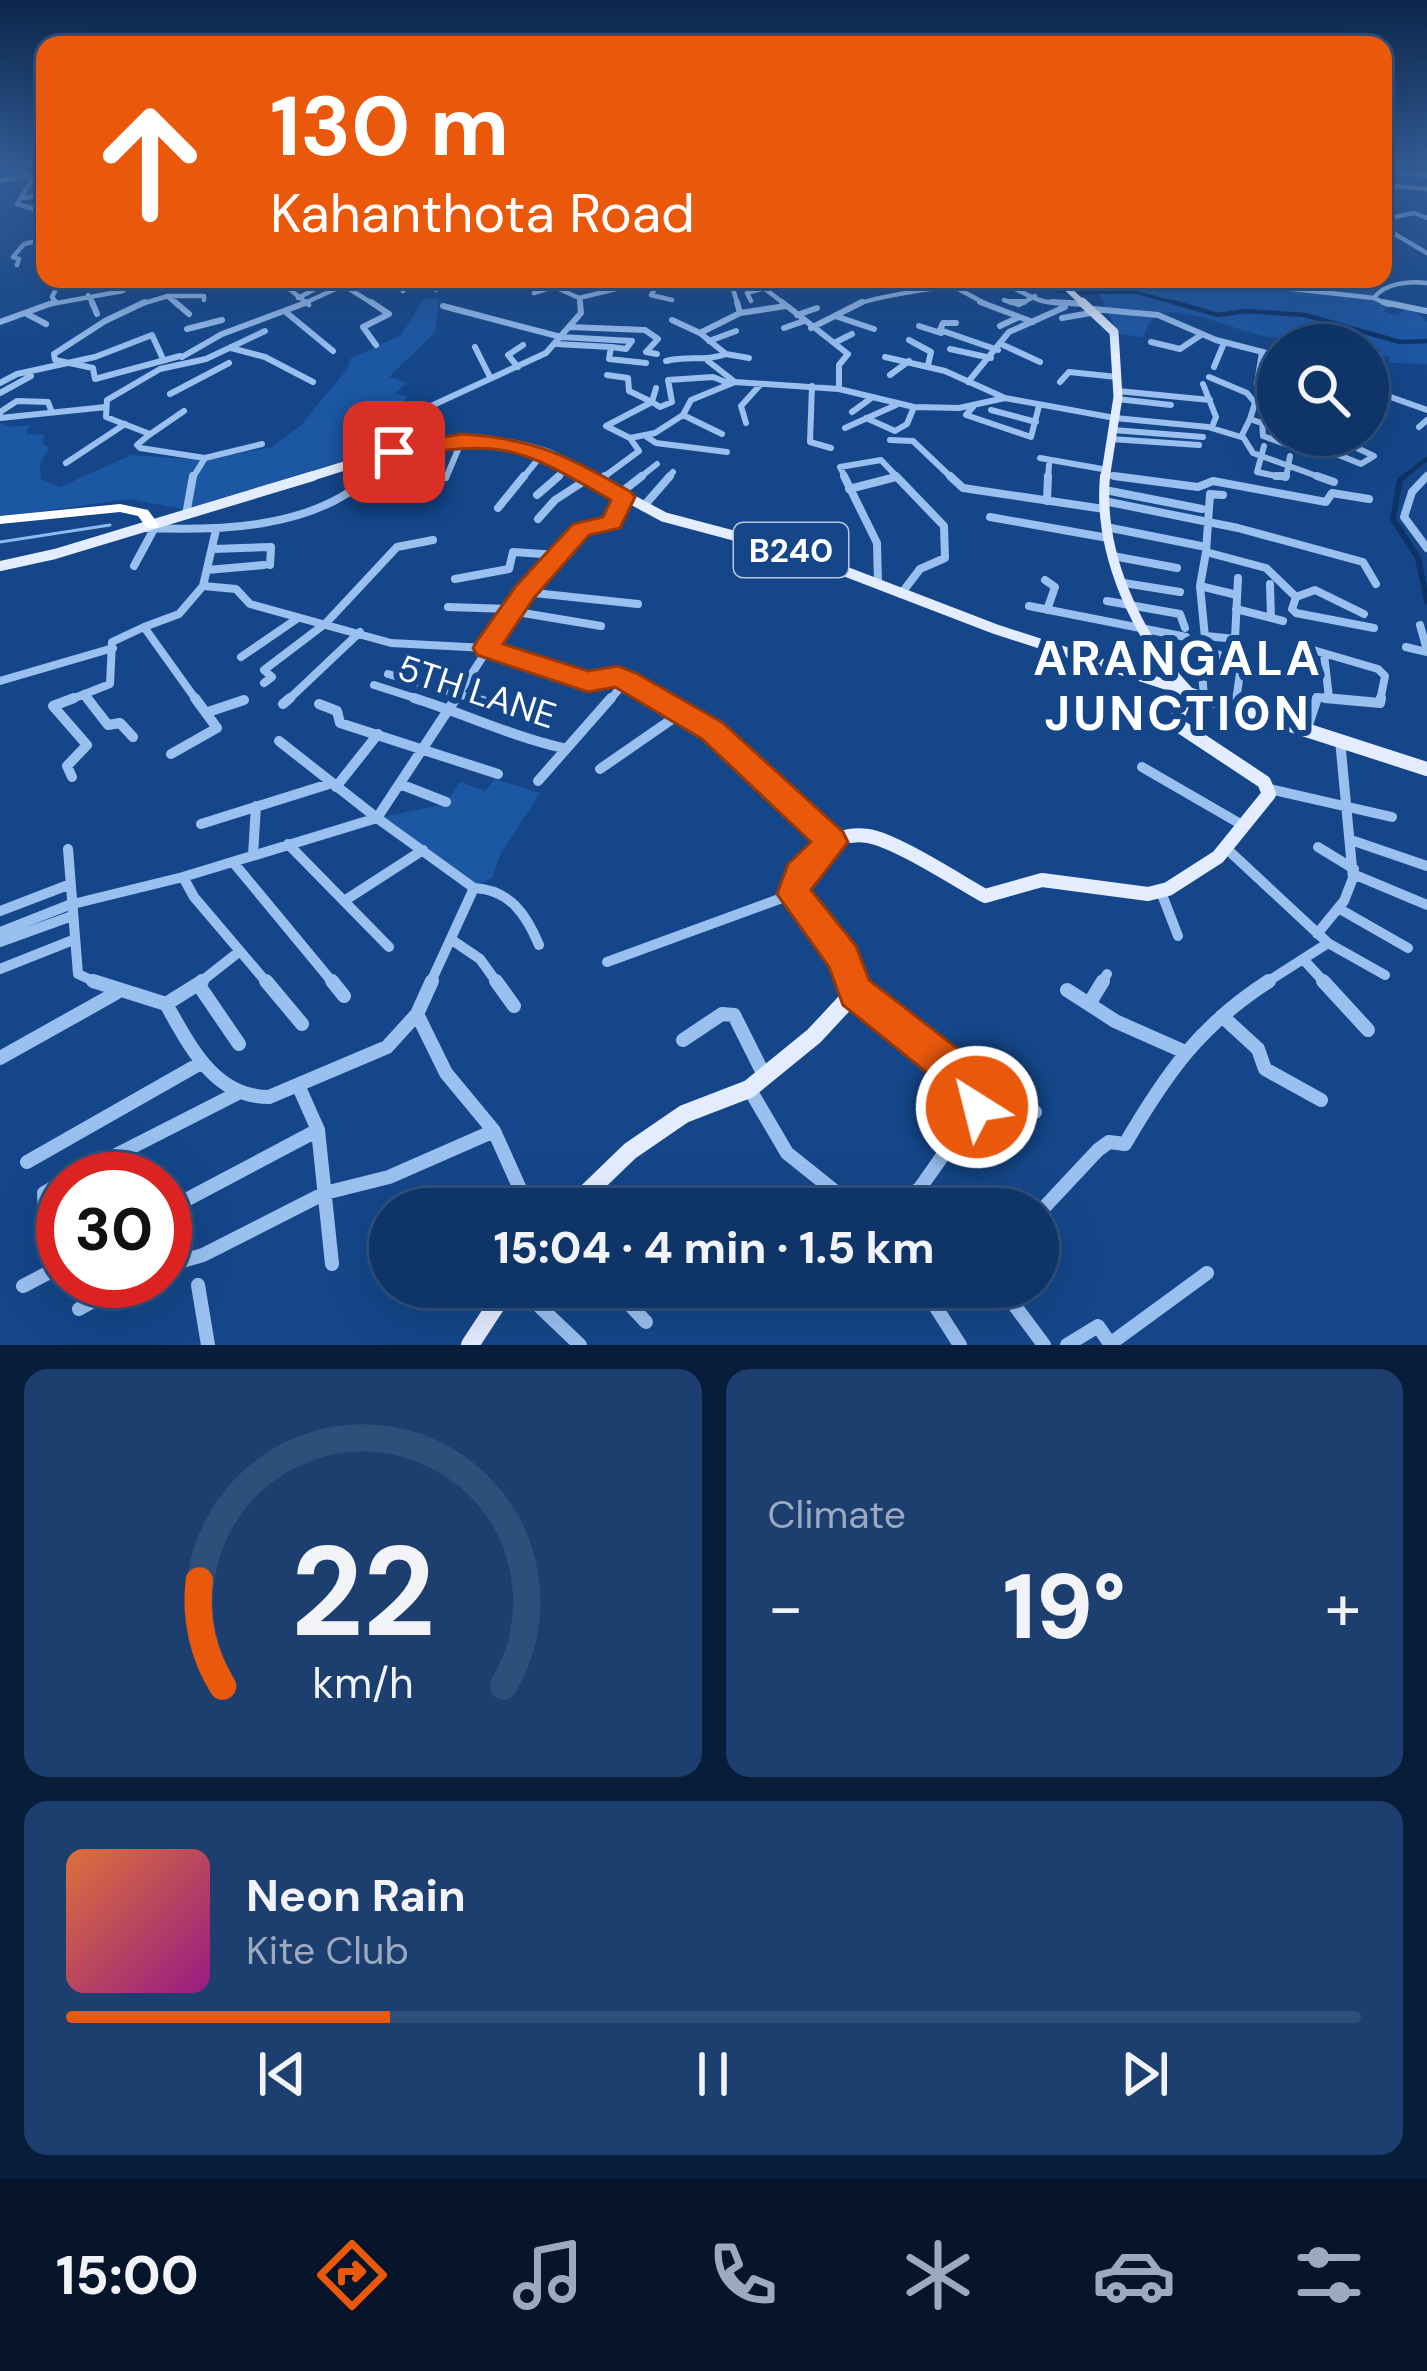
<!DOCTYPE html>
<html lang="en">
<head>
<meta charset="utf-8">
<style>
  :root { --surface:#0f3467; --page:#1d3f70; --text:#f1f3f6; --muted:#9baac0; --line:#2f4f7b; --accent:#ea580c }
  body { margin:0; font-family:"DM Sans",sans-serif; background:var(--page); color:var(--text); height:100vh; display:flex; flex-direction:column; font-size:45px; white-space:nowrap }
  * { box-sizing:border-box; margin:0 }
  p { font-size:39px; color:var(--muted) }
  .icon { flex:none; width:66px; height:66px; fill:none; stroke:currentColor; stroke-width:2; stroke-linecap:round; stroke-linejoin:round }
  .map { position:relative; height:1345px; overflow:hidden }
  .side { display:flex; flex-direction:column; gap:24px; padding:24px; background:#081d39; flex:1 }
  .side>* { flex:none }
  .guide { position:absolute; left:36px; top:36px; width:1356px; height:252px; border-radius:24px; box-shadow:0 12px 48px #0002,0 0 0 3px var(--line); background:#ea580c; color:#fff; overflow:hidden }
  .controls { position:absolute; left:1257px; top:324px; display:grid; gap:24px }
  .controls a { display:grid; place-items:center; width:132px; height:132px; border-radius:50%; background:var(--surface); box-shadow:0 12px 48px #0002,0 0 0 3px var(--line); font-size:60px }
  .speed { position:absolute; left:36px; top:1152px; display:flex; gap:24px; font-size:60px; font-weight:700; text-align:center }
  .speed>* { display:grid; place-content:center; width:156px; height:156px; border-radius:50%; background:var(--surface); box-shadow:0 12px 48px #0002,0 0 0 3px var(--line); line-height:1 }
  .speed .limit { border:18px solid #d22; background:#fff; color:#111 }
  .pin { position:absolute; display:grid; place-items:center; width:102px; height:102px; color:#fff; margin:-51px; border-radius:24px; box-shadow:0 6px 18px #0006 }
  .me { position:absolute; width:132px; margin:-66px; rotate:324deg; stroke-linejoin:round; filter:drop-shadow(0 0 9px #0008) }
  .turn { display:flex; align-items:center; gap:42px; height:252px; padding:0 36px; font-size:54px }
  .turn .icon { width:156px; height:156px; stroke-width:2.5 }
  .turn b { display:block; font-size:84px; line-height:102px }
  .big { font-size:90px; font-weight:800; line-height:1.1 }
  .side .tile { flex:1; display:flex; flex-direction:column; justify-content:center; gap:18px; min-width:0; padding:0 42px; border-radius:24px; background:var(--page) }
  .side .dial { align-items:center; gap:0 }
  .dial svg { height:312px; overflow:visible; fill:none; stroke:var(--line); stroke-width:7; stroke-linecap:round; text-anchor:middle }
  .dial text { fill:var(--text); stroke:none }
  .song { display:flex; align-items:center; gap:36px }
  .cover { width:144px; height:144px; border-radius:18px; background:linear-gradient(135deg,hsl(20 70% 55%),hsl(310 70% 35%)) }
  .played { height:12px; border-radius:6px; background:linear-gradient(90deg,var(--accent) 25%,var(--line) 25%) }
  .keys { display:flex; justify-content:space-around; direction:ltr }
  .heat { display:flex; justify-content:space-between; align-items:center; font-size:66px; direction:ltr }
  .side .tiles { flex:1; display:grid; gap:24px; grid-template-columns:1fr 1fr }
  .tile:last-child { grid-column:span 2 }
  .trip { position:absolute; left:369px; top:1188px; width:690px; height:120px; border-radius:60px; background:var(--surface); box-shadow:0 12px 48px #0002,0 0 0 3px var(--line); font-weight:800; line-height:120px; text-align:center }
  .tabs { display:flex; height:192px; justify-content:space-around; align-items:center; background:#061529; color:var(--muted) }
  .tabs .icon { width:84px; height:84px }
  .tabs .active { color:var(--accent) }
  .tabs b { font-size:54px; color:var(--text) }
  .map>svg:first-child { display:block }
  .green { fill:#1c57a3 }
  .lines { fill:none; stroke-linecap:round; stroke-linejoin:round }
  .stream { stroke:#8cbbf3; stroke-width:3 }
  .canal-far2 { stroke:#0c3266; stroke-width:3 }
  .canal-far1 { stroke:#0c3266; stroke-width:4.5 }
  .canal { stroke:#0c3266; stroke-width:6 }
  .minor-far4 { stroke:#9ac0f0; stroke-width:4.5 }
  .minor-far3 { stroke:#9ac0f0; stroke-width:6 }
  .minor-far2 { stroke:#9ac0f0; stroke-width:8 }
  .minor-far1 { stroke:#9ac0f0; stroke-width:10 }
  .minor { stroke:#9ac0f0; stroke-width:14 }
  .major-far4 { stroke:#e3edff; stroke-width:6 }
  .major-far3 { stroke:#e3edff; stroke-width:9 }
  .major-far2 { stroke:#e3edff; stroke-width:10 }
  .major-far1 { stroke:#e3edff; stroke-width:14 }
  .major { stroke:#e3edff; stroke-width:18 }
  .highway { fill:#fff; fill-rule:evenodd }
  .route { fill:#ea580c; stroke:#983908; stroke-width:3 }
  .labels { text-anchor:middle; stroke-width:12; stroke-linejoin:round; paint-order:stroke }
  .shield { fill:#144689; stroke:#b8c8dc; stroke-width:3 }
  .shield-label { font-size:33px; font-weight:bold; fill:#fff }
  .street-label { font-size:36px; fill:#fff; stroke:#144689 }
  .district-label { font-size:48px; font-weight:bold; letter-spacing:3px; fill:#fff; stroke:#144689 }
</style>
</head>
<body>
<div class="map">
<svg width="1427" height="1345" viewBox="0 0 1427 1345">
  <rect width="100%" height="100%" fill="#144689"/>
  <path class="green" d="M1103,279H1198L1243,287L1281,279H1369L1361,284L1374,289V295L1390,306L1383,311L1398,316L1403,310L1415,311L1427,322V364L1389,363V357L1368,353V345C1334,345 1297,342 1264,336C1239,331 1190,309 1166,313C1152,315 1146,325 1144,338L1118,333L1098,292Z
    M424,299H439L435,332L389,377L407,382L395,393L408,397L390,415L400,429L410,432L405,444L187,510L129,499L0,517V423L10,427L30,425L26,434L44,435L43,443L49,448L40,464L41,479L60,487L131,455L204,460L272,447L302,424L348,368L350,359L401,335Z
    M495,779L540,793L501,853L492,878L476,885L382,817L446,804L460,782L485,791Z"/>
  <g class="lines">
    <path class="stream" d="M0,542L110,525"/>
    <path class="canal-far2" d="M1036,279L1049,289L1071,293
      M1077,293L1135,292L1183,305"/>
    <path class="canal-far1" d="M1173,302L1218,315L1245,311L1305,315L1400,342L1427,341
      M1401,479L1427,459"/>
    <path class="canal" d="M1405,476L1400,480L1393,519L1418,558L1427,601"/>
    <path class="minor-far4" d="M23,168L31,181L17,204L45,212
      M1402,173L1427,175
      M0,181L28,175
      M1383,185L1427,189
      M22,198L45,195
      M1383,219L1414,213L1427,218
      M1383,227L1427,253
      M17,265L19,259L13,257L24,244L45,239
      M425,279L436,290
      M537,279L579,298
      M573,279L579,285
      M752,279L786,305
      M856,279H870
      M1204,279L1374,298L1389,305
      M652,281L657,286L651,295L672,300
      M247,282L246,286L277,279L309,305
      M758,282L784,283L785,279
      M951,285L988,305
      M346,287L375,305
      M462,287L471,279
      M403,291L395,282L405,279
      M534,293L556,286
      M88,295L93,305
      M167,296L178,305
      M298,298L334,279
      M1374,298C1384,283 1409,281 1427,283
      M1004,300L1019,305L1035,296
      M751,301L747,293L765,288
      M56,302L52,297L61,279
      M46,305L123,291L135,279
      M138,305L168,296H204V300
      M300,305L358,279
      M580,305L579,298L657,279
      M738,305L733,289L745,279
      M856,305C875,296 973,281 995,283C1011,284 1024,295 1039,300C1053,305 1071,303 1086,304"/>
    <path class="minor-far3" d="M92,302L97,314
      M145,302L105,321L54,354L55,360L93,368L95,379L180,356
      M175,302L189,314
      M371,302L389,314L363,327L376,345
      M737,302L740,313
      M782,302L848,354L839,365V389
      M980,302L1033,322
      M1011,302H1024
      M1052,302L1086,304
      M1383,302L1427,311
      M443,306L561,337L632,341L626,349L611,347
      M1093,309L1158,315L1216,340L1278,356
      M287,313L333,351
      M27,314L46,324
      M797,315L817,308
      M835,316L874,329
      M1062,318L1096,312
      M672,320L700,333
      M0,322L55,302
      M956,323H943L940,330L998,350
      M919,326L941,333
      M1000,326L1019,317
      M570,327L645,330L658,339L646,352L657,354
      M784,328L804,321
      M811,328L862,302
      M187,329L222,320
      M909,340L931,352L928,365
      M709,341L736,331
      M1151,342L1180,349L1201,335
      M834,343L852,334
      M557,344L611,347L609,359L646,363
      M1001,344L1040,362
      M475,347L490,377
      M231,348L265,357L313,382
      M950,349L991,358
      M726,354L749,358
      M182,357L222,334L308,302
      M885,357L945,371L1005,398
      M666,361C688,355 705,362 726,354L700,333L740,313L786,306
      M708,361L735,382
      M518,367L508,355L523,345
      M1214,367L1224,343
      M607,375L628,378L629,391L652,402L656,388
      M890,375L909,361
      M1209,377L1247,393L1255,403L1250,419
      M968,382L1009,332L1065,307
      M1060,382L1069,372L1117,377
      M0,383L17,374L95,357L152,335L163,359
      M1203,384L1216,417L1212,427
      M1257,384L1262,352
      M812,386L810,442L831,448
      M1368,389L1427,410
      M1118,391L1210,400
      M0,393L31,376
      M170,394L229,363
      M1117,399L1171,405
      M973,407L966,415L1031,437L1039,406
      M51,410L48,402L17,401L0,412V418L106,407
      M991,410L1036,422
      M852,412L870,399
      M683,415L722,434
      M866,418L895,431L907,424L914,407
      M1262,422L1263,436L1294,447L1304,441
      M746,423L741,406L761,384
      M1419,427L1427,420
      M845,428L896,405
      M1113,430L1203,437
      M149,435L184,411
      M1289,435L1361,464L1374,456L1329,435
      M647,437L656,443L727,452
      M1243,437L1253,453L1325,479
      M630,438L606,426L652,402L660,407L672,402L668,380L713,377L728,383
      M1111,439L1199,445
      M890,440L913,441L953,479
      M1264,446L1257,472L1286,478L1290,456
      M408,447L431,406L546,353L581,313L580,302
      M205,458L262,444
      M1040,458L1108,470
      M66,463L125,424
      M1107,475L1137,479
      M446,478L462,440
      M192,479L205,458L140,448L137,445L150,434L106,417L107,400L160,369L206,359L265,331
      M367,479L394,452
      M522,479L544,452
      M555,479L569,467
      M601,479L639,451L630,438L655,433L683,415L691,400L735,382L839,389L914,407L959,408L1005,398L1115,418L1208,427L1241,437L1250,419L1278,429
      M638,479L657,464
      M667,479L673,472
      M846,479L840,467L881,460L899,479
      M888,479L896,477
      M1048,479L1049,465"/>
    <path class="minor-far2" d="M844,476L877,543L878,584
      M896,476L944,526L945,558L920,569L901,594
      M950,476L963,488L1104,509
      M1114,476L1198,487L1213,481L1326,502L1332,493L1369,499
      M1276,476H1286
      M1317,476L1334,482
      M1427,476L1412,492L1404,517L1427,548
      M597,482L605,476
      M849,489L896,477
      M1105,490L1202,509
      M619,494L642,476
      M537,495L559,476
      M1047,501L1048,476
      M1104,501L1238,528L1363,562L1376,584
      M643,507L670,476
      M498,508L524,476
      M186,515L193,476
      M990,517L1108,538
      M538,519L555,500L589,478
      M1106,527L1206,547
      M145,528C218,531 313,529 370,476
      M216,530L203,586L236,589L250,604L391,643L486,648L588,681L618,676L661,701
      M213,549L271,547L270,565
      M1206,552L1210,494L1223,495
      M1113,556L1177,568
      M134,566L154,529
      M207,570L264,565
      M455,579L509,569L513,552L558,555
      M1045,580L1055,587L1047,610
      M1124,583L1180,592
      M1270,584L1271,618
      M1200,586L1237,595
      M525,592L638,604
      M1296,597L1315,590L1364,614
      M1107,601L1180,614L1185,628
      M1029,606L1186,637
      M448,607L513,609
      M1236,609L1283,621
      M511,611L601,626
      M1420,625L1427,650
      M1206,636L1235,639L1238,578
      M1406,647L1427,652
      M1313,650L1378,669L1385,676L1380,701
      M1324,654L1329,698
      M241,657L298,618
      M388,674L482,701
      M0,681L113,648
      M264,683L272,677L264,670L326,623L397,547L433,540
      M374,685L424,701
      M84,694L89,701
      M1204,697L1202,672L1207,652
      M67,701L110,684L112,642L144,627
      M197,701L144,627L179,614L203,586
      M287,701L360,632
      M454,701L525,592L581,529L612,523L623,497
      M609,701L626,681
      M1236,701L1241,666L1206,648L1200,586L1206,552L1266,568L1296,597L1292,609L1296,613L1374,628
      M1316,701L1317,697L1356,701"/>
    <path class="minor-far1" d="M87,698L108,725L120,723L133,737
      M414,698C465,714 511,736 563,748
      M472,698L540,717
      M656,698L713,731L832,842
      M1325,698L1380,703L1381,698
      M283,704L290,698
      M319,704L337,711L340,723L498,774
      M1235,706L1236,698
      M208,712L244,700
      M1307,728L1317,698
      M171,754L217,728L195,698
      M1142,767L1244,826
      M600,769L681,713
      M72,777L67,766L87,745L53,706L74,698
      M538,781L611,698
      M400,784L446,802
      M336,787L378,734
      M1270,789L1392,817
      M201,824L329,784
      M1351,840L1427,866
      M288,844L389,947
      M1318,847L1354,869
      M68,849L78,974L100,984
      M1227,849L1328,943L1264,984
      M253,855L256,806
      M233,862L334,984
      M1353,874L1427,905
      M183,877L194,897L268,984
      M474,888C510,890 526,914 539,945
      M1161,892L1178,936
      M344,901L423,850
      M1338,908L1408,948
      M0,911L68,885
      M0,932L69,905L183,877L377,818L279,741
      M1317,934L1344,901L1353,878L1340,740
      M452,940L480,959L498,984
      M0,942L72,916
      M1328,943L1385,975
      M1303,959L1326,984
      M607,962L793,894
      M0,969L73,940
      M198,984L240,951
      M430,984L474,888L377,818L456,698
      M1101,984L1107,974"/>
    <path class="minor" d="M93,981L166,1004C190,1046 214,1097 269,1097L387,1047L417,1014
      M202,981L198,984L239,1044
      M266,981L302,1024
      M332,981L344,996
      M432,981L417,1014L446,1073L494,1131L529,1209
      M496,981L514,1006
      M1323,981L1368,1030
      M1067,990L1115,1021L1185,1052
      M855,992C901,1026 953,1053 977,1107L920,1188L894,1209
      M166,1004L198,984
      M1089,1004L1103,981
      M1222,1016L1258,1049L1265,1069L1321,1100
      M683,1040L722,1014L734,1015L764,1075
      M0,1058L116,993
      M298,1085L318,1130L332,1264
      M750,1090L787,1153L857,1209
      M972,1092L989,1084L1035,1112
      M27,1162L201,1063
      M69,1179L238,1093
      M165,1211L318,1130
      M1038,1214L1098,1150L1109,1142L1125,1144C1166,1074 1199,1026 1269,981
      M46,1232L44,1193L63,1182
      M165,1266L203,1255L325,1193L389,1177L494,1131
      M198,1285L208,1345
      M23,1286L63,1265
      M519,1287L580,1345
      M613,1287L646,1322
      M923,1287L960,1345
      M1001,1287L1044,1345
      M79,1309L129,1281
      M1110,1344L1207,1273
      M1067,1345L1098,1326L1111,1345"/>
    <path class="major-far4" d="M1057,279L1085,305"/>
    <path class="major-far3" d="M1082,302L1114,332L1118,397L1105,479
      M303,479C380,455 463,424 544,452C561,458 578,470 594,479"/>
    <path class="major-far2" d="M588,476L664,517L792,551L995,629L1216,701
      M1105,476C1098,553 1136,636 1188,691L1184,701
      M0,566L55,554L313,476"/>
    <path class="major-far1" d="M1207,698L1427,769
      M852,984L844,958L793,894C800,862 832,830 868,836C895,840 958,881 985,896L1042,880L1148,894L1168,889L1218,857L1269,794L1264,782L1175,723L1185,698"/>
    <path class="major" d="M570,1209L630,1151L684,1114L749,1089L814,1036L855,992L852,981
      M470,1345L508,1287"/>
    <path class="highway" d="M120,504L148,510L159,525L157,528H147L138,516L120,512L0,524V516Z"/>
  </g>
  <linearGradient id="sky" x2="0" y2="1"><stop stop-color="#0b264b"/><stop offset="0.47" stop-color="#345d97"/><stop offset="1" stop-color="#345d97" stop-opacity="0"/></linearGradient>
  <rect width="1427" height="356" fill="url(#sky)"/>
  <path class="route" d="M462,434C538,439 566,456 631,492L635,497L620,528L589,535L534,598L503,644L588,671L618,666L636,673L723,723L843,832L848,842L811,890L856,946L869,980L962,1052L986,1078L997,1107L991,1121L977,1127L963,1121L956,1103L935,1079L843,1005L829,967L777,894L788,864L811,842L702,739L615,687L588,692L477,655L473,648L477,641L516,586L573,524L603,517L611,500C516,445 503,439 394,458L383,452L394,445Z"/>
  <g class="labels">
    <rect class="shield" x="734" y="523" width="114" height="54" rx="9"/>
    <g class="shield-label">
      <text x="791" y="562">B240</text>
    </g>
    <g class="street-label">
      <text transform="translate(477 691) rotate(18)" y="13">5TH LANE</text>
    </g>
    <g class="district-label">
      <text x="1178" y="675">ARANGALA<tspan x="1178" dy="55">JUNCTION</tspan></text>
    </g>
  </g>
</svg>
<div class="controls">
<a><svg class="icon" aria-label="search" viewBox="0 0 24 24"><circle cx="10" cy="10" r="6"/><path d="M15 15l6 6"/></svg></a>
</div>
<div class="speed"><div class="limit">30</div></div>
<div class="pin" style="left:394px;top:452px;background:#d93025"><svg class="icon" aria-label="arrive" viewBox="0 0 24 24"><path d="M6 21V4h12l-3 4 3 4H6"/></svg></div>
<svg class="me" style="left:977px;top:1107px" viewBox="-20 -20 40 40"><circle r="17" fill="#ea580c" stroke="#fff" stroke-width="3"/><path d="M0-11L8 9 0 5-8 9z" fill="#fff"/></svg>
<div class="trip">15:04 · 4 min · 1.5 km</div>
<div class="guide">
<div class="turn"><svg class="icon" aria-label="ahead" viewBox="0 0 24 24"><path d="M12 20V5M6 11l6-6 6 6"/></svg><div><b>130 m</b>Kahanthota Road</div></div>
</div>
</div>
<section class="side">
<div class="tiles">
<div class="tile dial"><svg viewBox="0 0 100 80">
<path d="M14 69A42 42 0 1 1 86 69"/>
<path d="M14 69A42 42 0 0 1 8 42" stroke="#ea580c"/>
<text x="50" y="56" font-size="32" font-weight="700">22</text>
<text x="50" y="72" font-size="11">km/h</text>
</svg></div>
<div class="tile"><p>Climate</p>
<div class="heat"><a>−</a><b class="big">19°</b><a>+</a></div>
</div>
<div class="tile">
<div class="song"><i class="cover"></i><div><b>Neon Rain</b><p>Kite Club</p></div></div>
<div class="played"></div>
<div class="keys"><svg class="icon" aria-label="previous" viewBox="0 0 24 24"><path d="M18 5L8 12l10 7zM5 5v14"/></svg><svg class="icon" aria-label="pause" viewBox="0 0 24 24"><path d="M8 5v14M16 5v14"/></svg><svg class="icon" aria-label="next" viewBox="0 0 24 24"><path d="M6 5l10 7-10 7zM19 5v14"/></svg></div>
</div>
</div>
</section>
<nav class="tabs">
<b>15:00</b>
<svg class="icon active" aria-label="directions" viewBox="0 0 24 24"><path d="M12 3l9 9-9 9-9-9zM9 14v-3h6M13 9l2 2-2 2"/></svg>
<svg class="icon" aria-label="music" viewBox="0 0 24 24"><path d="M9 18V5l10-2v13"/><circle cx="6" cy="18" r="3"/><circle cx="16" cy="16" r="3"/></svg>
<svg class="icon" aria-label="phone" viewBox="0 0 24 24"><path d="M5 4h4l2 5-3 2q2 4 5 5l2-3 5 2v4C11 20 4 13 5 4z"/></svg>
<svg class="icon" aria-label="climate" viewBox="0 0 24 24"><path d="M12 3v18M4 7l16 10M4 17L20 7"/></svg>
<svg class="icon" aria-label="car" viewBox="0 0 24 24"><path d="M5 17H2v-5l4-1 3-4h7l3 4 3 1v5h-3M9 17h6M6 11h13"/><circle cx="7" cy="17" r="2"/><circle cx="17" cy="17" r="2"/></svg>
<svg class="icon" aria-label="filters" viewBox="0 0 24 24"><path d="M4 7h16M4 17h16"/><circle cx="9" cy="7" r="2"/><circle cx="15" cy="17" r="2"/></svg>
</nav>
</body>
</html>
